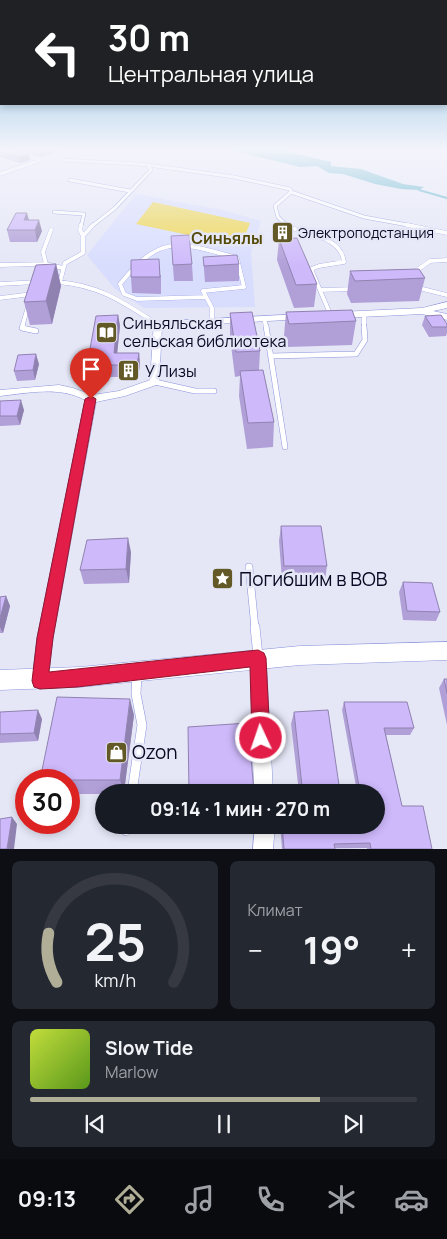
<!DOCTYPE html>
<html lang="ru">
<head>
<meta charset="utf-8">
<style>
  :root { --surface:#171b24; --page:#242831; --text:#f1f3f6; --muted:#9ea1a6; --line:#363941; --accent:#b1ae98 }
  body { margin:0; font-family:Manrope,sans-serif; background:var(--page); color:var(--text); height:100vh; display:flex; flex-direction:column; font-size:19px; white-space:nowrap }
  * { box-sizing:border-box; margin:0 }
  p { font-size:16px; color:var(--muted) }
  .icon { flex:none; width:28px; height:28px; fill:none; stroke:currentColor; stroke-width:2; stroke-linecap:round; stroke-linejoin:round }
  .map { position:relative; height:849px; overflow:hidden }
  .sheet { display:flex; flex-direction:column; gap:12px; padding:12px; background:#0d0f14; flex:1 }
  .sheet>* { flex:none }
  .hud { position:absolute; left:0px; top:0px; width:448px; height:105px; box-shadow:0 2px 8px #0003; background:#202124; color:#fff; overflow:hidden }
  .speed { position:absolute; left:15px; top:769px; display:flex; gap:10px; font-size:25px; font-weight:700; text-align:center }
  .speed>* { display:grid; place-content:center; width:65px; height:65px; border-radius:50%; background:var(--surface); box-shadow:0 2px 8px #0003; line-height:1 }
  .speed .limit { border:8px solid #d22; background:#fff; color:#111 }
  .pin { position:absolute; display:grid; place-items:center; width:42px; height:42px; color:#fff; margin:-51px -21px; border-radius:50% 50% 50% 0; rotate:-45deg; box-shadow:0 0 5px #0007 }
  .pin .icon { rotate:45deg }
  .me { position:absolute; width:55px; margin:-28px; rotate:357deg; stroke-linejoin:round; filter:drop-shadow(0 0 4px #0008) }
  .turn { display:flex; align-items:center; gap:18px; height:105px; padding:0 25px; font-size:22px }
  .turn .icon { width:65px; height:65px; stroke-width:2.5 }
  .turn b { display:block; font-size:35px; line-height:42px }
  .big { font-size:38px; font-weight:700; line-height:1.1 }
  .sheet .card { flex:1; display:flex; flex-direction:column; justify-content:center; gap:8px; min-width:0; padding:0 18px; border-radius:8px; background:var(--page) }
  .sheet .dial { align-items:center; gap:0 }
  .dial svg { height:130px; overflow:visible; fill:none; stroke:var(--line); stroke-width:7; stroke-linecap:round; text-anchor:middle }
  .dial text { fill:var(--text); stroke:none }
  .song { display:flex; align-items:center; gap:15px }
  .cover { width:60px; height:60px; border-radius:8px; background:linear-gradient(135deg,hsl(70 70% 55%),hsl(90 70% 35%)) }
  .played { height:5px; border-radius:2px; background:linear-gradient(90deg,var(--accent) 75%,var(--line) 75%) }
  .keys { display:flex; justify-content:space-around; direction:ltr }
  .heat { display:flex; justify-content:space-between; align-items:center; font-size:28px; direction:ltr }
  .sheet .tiles { flex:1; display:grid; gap:12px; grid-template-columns:1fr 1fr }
  .card:last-child { grid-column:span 2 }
  .trip { position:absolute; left:95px; top:784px; width:290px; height:50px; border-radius:25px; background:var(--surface); box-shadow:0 2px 8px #0003; font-weight:700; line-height:50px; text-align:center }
  .tab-bar { display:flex; height:80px; justify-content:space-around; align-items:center; background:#090b0e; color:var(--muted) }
  .tab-bar .icon { width:35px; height:35px }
  .tab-bar .current { color:var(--accent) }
  .tab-bar b { font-size:22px; color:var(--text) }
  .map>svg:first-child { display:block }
  .built { fill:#d8ddfe }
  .green { fill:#eed652 }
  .water { fill:#4facc5 }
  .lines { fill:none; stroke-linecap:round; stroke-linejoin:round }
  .stream { stroke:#4facc5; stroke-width:2 }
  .service-far4-casing { stroke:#8c94dc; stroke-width:4 }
  .service-far3-casing { stroke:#8c94dc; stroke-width:4.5 }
  .service-far2-casing { stroke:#8c94dc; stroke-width:6 }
  .service-far1-casing { stroke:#8c94dc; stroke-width:8 }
  .service-casing { stroke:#8c94dc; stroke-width:10 }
  .minor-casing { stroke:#8c94dc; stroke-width:1 }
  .tertiary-casing { stroke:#8c94dc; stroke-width:1 }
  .service-far4 { stroke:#fff; stroke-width:3 }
  .service-far3 { stroke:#fff; stroke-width:4 }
  .service-far2 { stroke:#fff; stroke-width:5 }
  .service-far1 { stroke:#fff; stroke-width:7 }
  .service { stroke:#fff; stroke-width:9 }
  .minor { fill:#fff; fill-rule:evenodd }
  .tertiary { fill:#fff; fill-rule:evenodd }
  .wall { fill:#b19fd8 }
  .shaded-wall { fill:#9082b0 }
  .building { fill:#ceb9fb; stroke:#9082b0 }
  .route { fill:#e11d48; stroke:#92132f }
  .labels { text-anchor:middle; stroke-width:5; stroke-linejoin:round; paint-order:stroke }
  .far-poi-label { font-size:14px; fill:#0a0924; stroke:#e5e7f7; text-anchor:start }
  .far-quarter-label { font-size:16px; font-weight:bold; fill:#534907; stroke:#e5e7f7 }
  .poi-label { font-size:16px; fill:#0a0924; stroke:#e5e7f7; text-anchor:start }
  .near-poi-label { font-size:19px; fill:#0a0924; stroke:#e5e7f7; text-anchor:start }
</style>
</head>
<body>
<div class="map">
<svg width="447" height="849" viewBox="0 0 447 849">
  <rect width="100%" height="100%" fill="#e5e7f7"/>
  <path class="built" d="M136,194L222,210L261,221L251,253L255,307L144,308L115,289L87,255Z"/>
  <path class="green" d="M153,202L250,223L241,246L136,224Z"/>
  <path class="water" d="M227,149H276L331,162V166L361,169L403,184L424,187L419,190L401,189L375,184L343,174L329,173L317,166L300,167Z"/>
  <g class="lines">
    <path class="stream" d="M419,190L447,198"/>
    <defs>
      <path id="service-far4" d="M62,160L137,164L148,165L151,170L115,208L92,226
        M148,165L234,177L290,189L291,192L275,206L278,217L287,226
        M70,180L130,191
        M291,192L364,217L413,226
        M54,212L84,214L81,226"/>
      <path id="service-far3" d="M81,225L80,230L83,236
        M285,225C304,235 341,235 344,262L319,266L311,269L331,316
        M407,225L447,233
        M51,230L43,252L46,264L63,268
        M0,265L46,264
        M413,273L430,261L447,260
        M57,282C99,285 123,302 157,324
        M60,282L65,263L83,253V236L93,225
        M0,284L38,282
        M415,287L447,295
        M320,290L354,289
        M206,297L137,299L124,294L120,284C161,233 179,242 237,258L244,287L203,291L212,308V321
        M0,298L32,294
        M364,314V327
        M264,318L266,327
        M22,327L29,303"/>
      <path id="service-far2" d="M23,326L22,328L36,331
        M266,326L285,447
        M271,356L356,354L365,340L364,326
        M155,382L195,391H214"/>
      <path id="service-far1" d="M249,567L255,628"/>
      <path id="service" d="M255,627L258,656
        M132,792L142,725L136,694L137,674
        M126,831L127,825"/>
      <path id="minor" d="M6,149H12L42,159L40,162L0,176V172L36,160Z
        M447,302V308L433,311L447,314V320L422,314L340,318L336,315L340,312L422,308Z
        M301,314L304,315V319L162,327L159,384L125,396L96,402L53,638L48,681L46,687L40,689L34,687L32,681L37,638L85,400C59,386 29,393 0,396V390L59,385L73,388L92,395L119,391L150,380L154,322Z
        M258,650L264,652L266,658L273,792H254L250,658L252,652Z
        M255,825H275L273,849H253Z"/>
      <path id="tertiary" d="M447,642V660L300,665L80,687L0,690V670L80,667L300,646Z"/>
    </defs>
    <use href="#service-far4" class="service-far4-casing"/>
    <use href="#service-far3" class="service-far3-casing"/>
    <use href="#service-far2" class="service-far2-casing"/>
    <use href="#service-far1" class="service-far1-casing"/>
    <use href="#service" class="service-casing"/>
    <use href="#minor" class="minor-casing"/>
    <use href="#tertiary" class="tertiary-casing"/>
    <use href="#service-far4" class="service-far4"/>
    <use href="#service-far3" class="service-far3"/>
    <use href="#service-far2" class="service-far2"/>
    <use href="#service-far1" class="service-far1"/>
    <use href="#service" class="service"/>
    <use href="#minor" class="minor"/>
    <use href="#tertiary" class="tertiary"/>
  </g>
  <path class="wall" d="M0,149L29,154L30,160L20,163L0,157Z
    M17,149H63V150L41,157Z
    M29,220L42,231L37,242H10L7,230Z
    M171,236L192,264L193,281H174Z
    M279,239L317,284L314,307L294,308L277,260Z
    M203,257L239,264V281L205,282Z
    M56,264L61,286L52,324L30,325L24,302Z
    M350,271L425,278L419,301L351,303L347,294Z
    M161,275V294L132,293L131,277Z
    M286,312L356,321L352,345L287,347L284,336Z
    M230,313L260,351L259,370L274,422L273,447L247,449L239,396L240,376L235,377L230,337Z
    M118,315L120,326L117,353H139L140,365L138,377H86L83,365L89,354Z
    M425,316L447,324V333L446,336L429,337L422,325Z
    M39,364L35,380L17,381L14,371Z
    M0,401L24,410L20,425L0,426Z
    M281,526L327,566L325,580H282L279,541Z
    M131,552L129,583L84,584L80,570Z
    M403,582L440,612L436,621L403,620L399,592Z
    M6,596L10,606L3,633H0V597Z
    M444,679H447V725L439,688Z
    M344,702L414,728L410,735H386L402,806L432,849H367V848L282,849L280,825H376V792H357L342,710Z
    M0,712L42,719L38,741L0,743Z
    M294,712L339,785L336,792H299L291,724Z
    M134,715L124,792H104V794H69V780Z"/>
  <path class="shaded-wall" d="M46,149H63V150L41,157L40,151Z
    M29,154L30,160L20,163L19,157Z
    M27,213L30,224L24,220Z
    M39,220L42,231L37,242L35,230Z
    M56,264L61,286L52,324L46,301Z
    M118,315L120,326L116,365L114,353Z
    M139,353L140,365L138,377L137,365Z
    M36,354L39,364L35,380L33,370Z
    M21,400L24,410L20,425L17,416Z
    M128,538L131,552L129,583L126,569Z
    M6,596L10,606L3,633L0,627V618Z
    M130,699L134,715L124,792L120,780Z
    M38,710L42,719L38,741L34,733Z
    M12,817L17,824L14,849H7Z"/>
  <path class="building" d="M0,149H14L29,154L19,157L0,152Z
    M33,149H46L40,151Z
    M16,213H27L24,220H39L35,230H7Z
    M189,235L192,264L173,265L171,236Z
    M297,238L317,284L296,285L279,239Z
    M237,255L239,264L204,266L203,257Z
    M159,259L160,277H131V260Z
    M56,264L46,301L24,302L36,265Z
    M419,269L425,278L355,281L350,271Z
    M352,310L356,321L289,324L286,312Z
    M252,312L260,351L236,352L230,313Z
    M118,315L114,353H139L137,365H83L86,354H89L96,316Z
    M441,315L447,324V327H432L425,316Z
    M36,354L33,370L14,371L18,355Z
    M263,370L274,422L248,423L240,371Z
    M21,400L17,416H0V401Z
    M281,526H321L327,566H284Z
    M128,538L126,569L80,570L87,540Z
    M403,582L432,583L440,612L407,611Z
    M6,596L0,618V597Z
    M444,679H447V693Z
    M57,697L130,699L120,780H40Z
    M344,702H407L414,728H384L402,806H423L432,849H371L370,843L334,844L335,849H284L282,825H376V792H360Z
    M38,710L34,733L0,734V712Z
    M328,710L339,785L302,786L294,712Z
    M248,723L254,792H189L188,727Z
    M12,817L7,849H0V819Z"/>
  <linearGradient id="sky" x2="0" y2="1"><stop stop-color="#6bb1da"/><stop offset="0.56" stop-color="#f3f4fb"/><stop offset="1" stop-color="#f3f4fb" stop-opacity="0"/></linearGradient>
  <rect width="447" height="267" fill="url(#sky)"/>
  <path class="route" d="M91,396L96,399L53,638L49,672L258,650L264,653L266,658L270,738L268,744L261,747L255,744L252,738L250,667L77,687L40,689L34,687L32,681L37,638L85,399Z"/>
  <defs>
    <symbol id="building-square" viewBox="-11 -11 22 22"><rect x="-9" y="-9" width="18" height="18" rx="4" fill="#635926" stroke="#e5e7f7"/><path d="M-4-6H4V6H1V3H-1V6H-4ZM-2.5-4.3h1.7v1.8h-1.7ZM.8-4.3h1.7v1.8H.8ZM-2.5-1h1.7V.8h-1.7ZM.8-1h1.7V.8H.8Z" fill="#fff"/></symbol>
    <symbol id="library-square" viewBox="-11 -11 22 22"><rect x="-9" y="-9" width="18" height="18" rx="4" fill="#635926" stroke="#e5e7f7"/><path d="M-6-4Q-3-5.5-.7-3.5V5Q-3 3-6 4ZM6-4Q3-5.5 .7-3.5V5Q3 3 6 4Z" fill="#fff"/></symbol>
    <symbol id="sight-square" viewBox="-11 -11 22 22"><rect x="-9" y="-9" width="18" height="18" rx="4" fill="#635926" stroke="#e5e7f7"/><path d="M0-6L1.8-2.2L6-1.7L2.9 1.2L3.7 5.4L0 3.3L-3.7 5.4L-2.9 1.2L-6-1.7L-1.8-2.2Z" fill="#fff"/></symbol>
    <symbol id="shop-square" viewBox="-11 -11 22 22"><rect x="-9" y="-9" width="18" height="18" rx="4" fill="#635926" stroke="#e5e7f7"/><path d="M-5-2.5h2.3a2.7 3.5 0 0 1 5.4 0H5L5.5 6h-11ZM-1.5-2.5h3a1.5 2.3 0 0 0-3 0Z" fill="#fff"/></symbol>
  </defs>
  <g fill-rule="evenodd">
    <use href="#building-square" x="270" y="220" width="25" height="25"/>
    <use href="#library-square" x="94" y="320" width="25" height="25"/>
    <use href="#building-square" x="116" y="358" width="25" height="25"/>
    <use href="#sight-square" x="210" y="566" width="25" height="25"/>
    <use href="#shop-square" x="104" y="740" width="25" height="25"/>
  </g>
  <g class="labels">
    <g class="far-poi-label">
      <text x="298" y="238">Электроподстанция</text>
    </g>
    <g class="far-quarter-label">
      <text x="227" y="244">Синьялы</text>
    </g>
    <g class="poi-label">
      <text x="123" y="329">Синьяльская<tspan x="123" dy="18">сельская библиотека</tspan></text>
      <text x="145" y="377">У Лизы</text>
    </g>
    <g class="near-poi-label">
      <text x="239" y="586">Погибшим в ВОВ</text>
      <text x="132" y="759">Ozon</text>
    </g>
  </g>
</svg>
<div class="speed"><div class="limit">30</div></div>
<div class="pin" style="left:91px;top:399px;background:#d93025"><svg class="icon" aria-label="arrive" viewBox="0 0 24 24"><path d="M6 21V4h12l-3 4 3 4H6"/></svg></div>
<svg class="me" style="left:261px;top:738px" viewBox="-20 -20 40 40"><circle r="17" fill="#e11d48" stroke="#fff" stroke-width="3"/><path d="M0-11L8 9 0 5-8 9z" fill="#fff"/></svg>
<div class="trip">09:14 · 1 мин · 270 m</div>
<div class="hud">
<div class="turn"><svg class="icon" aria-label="left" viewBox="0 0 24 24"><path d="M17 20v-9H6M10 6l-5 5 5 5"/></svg><div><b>30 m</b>Центральная улица</div></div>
</div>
</div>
<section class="sheet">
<div class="tiles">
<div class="card dial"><svg viewBox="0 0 100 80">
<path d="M14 69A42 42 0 1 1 86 69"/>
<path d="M14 69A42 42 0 0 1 9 39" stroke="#b1ae98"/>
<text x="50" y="56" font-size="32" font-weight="700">25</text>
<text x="50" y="72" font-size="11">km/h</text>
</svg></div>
<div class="card"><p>Климат</p>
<div class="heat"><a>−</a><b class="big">19°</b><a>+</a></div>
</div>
<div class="card">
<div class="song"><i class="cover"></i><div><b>Slow Tide</b><p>Marlow</p></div></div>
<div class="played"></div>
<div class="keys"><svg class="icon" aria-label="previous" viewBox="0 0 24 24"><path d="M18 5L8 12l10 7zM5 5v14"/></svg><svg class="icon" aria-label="pause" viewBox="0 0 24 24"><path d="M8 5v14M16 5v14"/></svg><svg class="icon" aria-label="next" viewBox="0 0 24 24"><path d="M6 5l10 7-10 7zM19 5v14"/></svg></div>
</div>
</div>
</section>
<nav class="tab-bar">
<b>09:13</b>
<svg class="icon current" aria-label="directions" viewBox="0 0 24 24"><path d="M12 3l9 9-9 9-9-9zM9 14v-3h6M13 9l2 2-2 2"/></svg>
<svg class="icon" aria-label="music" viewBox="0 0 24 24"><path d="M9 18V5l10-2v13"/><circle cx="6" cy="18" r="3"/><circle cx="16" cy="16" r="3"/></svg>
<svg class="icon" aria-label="phone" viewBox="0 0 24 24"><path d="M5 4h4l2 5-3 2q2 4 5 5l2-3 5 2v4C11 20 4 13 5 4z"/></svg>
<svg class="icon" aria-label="climate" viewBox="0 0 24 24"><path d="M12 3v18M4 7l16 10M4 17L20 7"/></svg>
<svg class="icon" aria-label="car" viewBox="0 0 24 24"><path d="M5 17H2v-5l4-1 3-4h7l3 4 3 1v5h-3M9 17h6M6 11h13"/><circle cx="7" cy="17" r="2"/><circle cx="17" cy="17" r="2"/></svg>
</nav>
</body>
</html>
